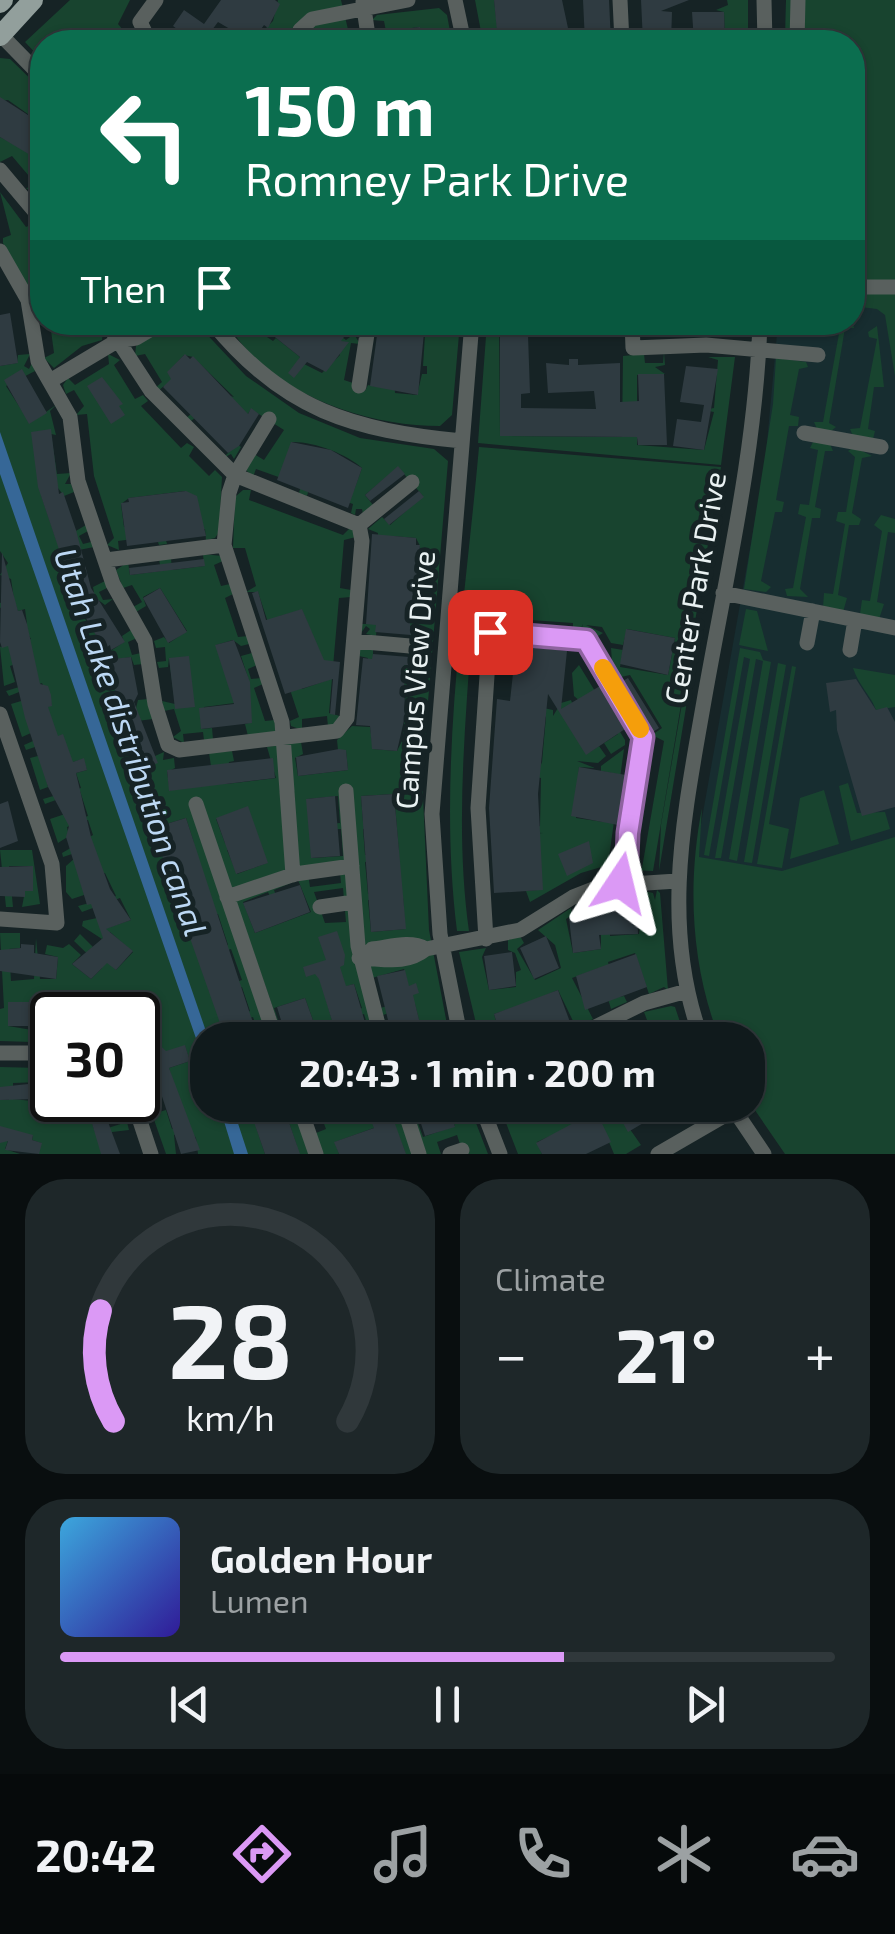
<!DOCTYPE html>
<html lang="en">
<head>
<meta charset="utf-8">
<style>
  :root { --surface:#101a1c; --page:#1e2729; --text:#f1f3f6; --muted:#9ca1a3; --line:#30383b; --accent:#db99f5 }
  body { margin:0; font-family:"Exo 2",sans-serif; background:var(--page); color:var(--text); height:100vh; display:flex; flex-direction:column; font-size:38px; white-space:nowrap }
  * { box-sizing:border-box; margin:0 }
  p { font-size:32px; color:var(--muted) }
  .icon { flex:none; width:55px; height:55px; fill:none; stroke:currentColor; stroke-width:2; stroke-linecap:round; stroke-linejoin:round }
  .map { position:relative; height:1154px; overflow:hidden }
  .panel { display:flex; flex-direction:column; gap:25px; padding:25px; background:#090e0f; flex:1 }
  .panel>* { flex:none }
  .guide { position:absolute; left:30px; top:30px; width:835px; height:305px; border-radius:40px; box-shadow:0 2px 8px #0004,0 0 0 2px var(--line); background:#0b6e4f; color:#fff; overflow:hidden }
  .speed { position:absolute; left:30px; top:992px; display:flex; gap:20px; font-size:50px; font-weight:700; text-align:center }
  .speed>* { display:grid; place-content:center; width:130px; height:130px; border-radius:50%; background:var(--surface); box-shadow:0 2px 8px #0004,0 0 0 2px var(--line); line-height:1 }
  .speed .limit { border:5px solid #111; border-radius:15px; background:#fff; color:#111 }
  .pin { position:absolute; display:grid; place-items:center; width:85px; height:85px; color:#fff; margin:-42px; border-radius:20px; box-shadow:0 5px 15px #0006 }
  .me { position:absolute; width:110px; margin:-55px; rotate:10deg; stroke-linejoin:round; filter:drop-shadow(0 0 8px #0008) }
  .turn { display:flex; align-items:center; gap:35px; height:210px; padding:0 50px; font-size:45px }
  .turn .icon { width:130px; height:130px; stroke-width:2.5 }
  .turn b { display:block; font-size:70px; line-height:85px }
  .then { display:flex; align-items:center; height:95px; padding:0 50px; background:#0003; gap:20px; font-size:38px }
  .big { font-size:75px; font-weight:700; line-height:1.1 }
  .panel .card { flex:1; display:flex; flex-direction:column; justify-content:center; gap:15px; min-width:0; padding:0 35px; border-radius:40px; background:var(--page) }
  .panel .dial { align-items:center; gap:0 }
  .dial svg { height:260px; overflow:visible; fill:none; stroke:var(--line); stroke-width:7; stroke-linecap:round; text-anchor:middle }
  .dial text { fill:var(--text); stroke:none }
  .song { display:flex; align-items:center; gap:30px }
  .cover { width:120px; height:120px; border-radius:15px; background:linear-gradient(135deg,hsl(200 70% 55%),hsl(250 70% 35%)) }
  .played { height:10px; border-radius:5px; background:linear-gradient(90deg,var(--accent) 65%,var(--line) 65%) }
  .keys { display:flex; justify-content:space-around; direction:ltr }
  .heat { display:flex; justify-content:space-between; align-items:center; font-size:55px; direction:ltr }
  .panel .tiles { flex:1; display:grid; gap:25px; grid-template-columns:1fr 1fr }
  .card:last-child { grid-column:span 2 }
  .trip { position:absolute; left:190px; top:1022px; width:575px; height:100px; border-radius:40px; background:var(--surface); box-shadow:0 2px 8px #0004,0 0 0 2px var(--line); font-weight:700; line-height:100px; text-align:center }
  .menu { display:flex; height:160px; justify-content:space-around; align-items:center; background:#060a0b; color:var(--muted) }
  .menu .icon { width:70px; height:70px }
  .menu .active { color:var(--accent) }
  .menu b { font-size:45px; color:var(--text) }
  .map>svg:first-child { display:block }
  .built { fill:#172d30 }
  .green { fill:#18442f; fill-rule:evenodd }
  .water { fill:#366797 }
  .building { fill:#2f3b41 }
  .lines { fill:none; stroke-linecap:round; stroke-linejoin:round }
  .minor { stroke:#59605e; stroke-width:15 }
  .major { stroke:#929f9c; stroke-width:20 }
  .route-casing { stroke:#8e639f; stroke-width:25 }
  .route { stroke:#db99f5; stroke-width:18 }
  .slow { stroke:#f59e0b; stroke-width:18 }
  .labels { text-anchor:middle; stroke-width:10; stroke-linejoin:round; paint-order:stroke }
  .street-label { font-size:30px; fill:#e9f1f2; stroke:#162325 }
  .water-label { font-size:32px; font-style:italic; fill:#bcd8f4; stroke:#162325 }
</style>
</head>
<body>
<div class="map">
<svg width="895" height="1154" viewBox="0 0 895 1154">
  <rect width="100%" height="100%" fill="#162325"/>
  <path class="built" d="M786,0H895V1154L748,1040H725L715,1012L698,894L699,835L765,464L778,323L852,322V42H785Z"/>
  <path class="green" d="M70,0H130L118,24L133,42H42V60L25,42Z
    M278,0H341L351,42H252L273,21Z
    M475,0H494L499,42H483Z
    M727,0H748V42H725L724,12L716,10L728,5Z
    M786,0H895V376L885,315L877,309L853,306L852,42H785Z
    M439,8L447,15L452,42H425L419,27L398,30L396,42H388L384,21L372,20L377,15Z
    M0,58L10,59L42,90V124L8,100L0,101Z
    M0,137L42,159V190L26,189L34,182L12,156L0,162Z
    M0,192L26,227L35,223L38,227L31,233L42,251V307L37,306L3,243V238L11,235Z
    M853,320L854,328H845L829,423L836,427L831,431L817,429L814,422H823L840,328L831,323Z
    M50,323H88L94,333L103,330L102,340L82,346L54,368L44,358L54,353Z
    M174,323L199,326L246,376L299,413L360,438L434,449L448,461L422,774L429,930L450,1040H424L415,1004L383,1015L391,1040H372L364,1014L349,1018L347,1013L362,1008L354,984L324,993L338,1040H320L305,998L274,1008L283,1035L298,1030L284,1040L238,907L276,1040H261L253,1017L237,1022L235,1016L250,1011L242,987L213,995L226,1040H208V1105H248L254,1123L285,1113L283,1105H294L306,1137L326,1129L317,1105H325L331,1120L368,1105L429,1106L414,1112L423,1137L455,1126L445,1105H469L488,1154H451L462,1150L457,1135L437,1142L441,1154H401L405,1152L393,1121L335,1142L339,1154H277L297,1146L287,1117L256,1127L265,1154H198L196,1138L189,1129L174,1135L176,1154H166L152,1114L166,1110L172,1129L188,1125L175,1093L148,1102L140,1079L154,1075L160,1093L175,1089L169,1068L190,1061L185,1046L138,1069V1046L150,1058L157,1032L138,1020V1015L109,1009L107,1013L94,1010L93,1015H83L78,1003L61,1006V994H47L46,1042L43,1010L30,1002H18L17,1009L8,1011V1026L32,1030V1042L0,1041V1009L4,1008L0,933H20V948L9,949L11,981L34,979L36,938L40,979H56L58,957L45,954L47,945L63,948L69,944L81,955L72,964L91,979L102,968L74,941L80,934L116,970L133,952L110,932L102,939L82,926L83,921L97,918L101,930L131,920L120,898L82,912L78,906L116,896L105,873L83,880L84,895L72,899L66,892V866L84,850L63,857L62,853L93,835L88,820L67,827L69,836L58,843L50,819L65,814L69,822L88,816L80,791L45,804L43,799L81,788L76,773L87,770L83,759L44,771L48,787L40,790L30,758L38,756L35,747L26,750L24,745L33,741L31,733L22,737L11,704L28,699L32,712L52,705L42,683L9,696L6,691L29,684L23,661L10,666L15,682L4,686L0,647L31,639L24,628L0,636L27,624L25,609L18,611L15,603L0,608V603L14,599L11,579L0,575L8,563L0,551V366L17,363L18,355L30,354L24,366L29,369L32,363L35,371L6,386L30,423L56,405L50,411L56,435L51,434L57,474L71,473L65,484H71L74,492L64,496L58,488L41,495L57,542L86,525L88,531L79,536L83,544L91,542L94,547L79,550L77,546L59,552L76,599L94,593L93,587L105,581L107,588L99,592L103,600L113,599L105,605L97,599L83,616L109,652L124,642L122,636L131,630L137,638L128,642L132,655L141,653L143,664L134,665L131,657L112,660L117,709L136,708L138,700L148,699L153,719L121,723L137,770L155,764V756L164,752L163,760L174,758L175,768L167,772L170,791L211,766L209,753L232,751L234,761L229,762L226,784L276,778L267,747L301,742L303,754L295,758L298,776L348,770L346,751L338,750L337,740L352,726L370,727L373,749L397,751L403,739L406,688L402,681L363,725L368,658L359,656L360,650H373V662L408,665L411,626L377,623L376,636L366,634L370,629L366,626L361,633L360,624H370L378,533L368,529L382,517L390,525L423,496L398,467L365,495L373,505L363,515L362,509H356L355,515L351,513L353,504L309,489L307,496L299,493L301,485L256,469L253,477L246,470L254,454L264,460L284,430L251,409L231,440L241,447L234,459L231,454L223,458L229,452L195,418L188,423L185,419L191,414L164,386L158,391L155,388L162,382L145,354L135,356L136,346ZM184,355L193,357L234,397L174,382L168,372ZM291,442C313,441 347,454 362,468L354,490ZM392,536L416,538L420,546L412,607ZM394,794L399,852L365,855L363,829L379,828L378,821L363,822L361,796ZM338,796L340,823L325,824V830L341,829L343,856L312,858L307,799ZM247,807L267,863L237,874L227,850L242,844L240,838L225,843L216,819ZM186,818L194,843L167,869L153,828ZM398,859L401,891L368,894L365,862ZM339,862L341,883L310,887L307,867ZM298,880L311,912L255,933L243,902L268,892L274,906L279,904L274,890ZM343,888L346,922L325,923L314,892ZM403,897L405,929L371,932L368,900ZM218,914L228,945L198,955L187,924ZM231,949L242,980L209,991L201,959ZM404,969L412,1000L380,1008L372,978Z
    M227,323H256L270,333L267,337L273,341L276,338L300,357L298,361L322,373L340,355L324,323L346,340L354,334L360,344L351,343L344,380L353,383L352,389L365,391L368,385L377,387L387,323H396L391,333L395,393L417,395L422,374H427V366H423L425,335H430V327L425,323H460L452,415L440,426C363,426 268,393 227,323Z
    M487,323H499L500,436L622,437L623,356L644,354L645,363H663L664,352L665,365L655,367L665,374L637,375V445L704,450L714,412L703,410L714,408L718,360L708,357H735L721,465L478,443Z
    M877,326L884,387H874L868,429L875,431L873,439L853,436L850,429L860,428L877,339L869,337L868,332Z
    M108,354L120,360L114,365L135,399L143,395L148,401L141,406L181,448L187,443L194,447L189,456L209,476L215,470L222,477L219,532L215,538L206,540L205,529L165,536L167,544L159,545L156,536L118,541L119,550L107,545L114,538L94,476L87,414L76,415L84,406L74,390L66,394L63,385L68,378L75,385L109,364ZM185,491L186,494L124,527L121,504L129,498Z
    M776,358L806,362L808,367L799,369L790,415L799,417L798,426H789L776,500L784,502L782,512H775L761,581L771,587L766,592L744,589L773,404Z
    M813,442L830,444L833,451H825L815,507L821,509L820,518H812L800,589L808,597L787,596L785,589L793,588L806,517L798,514L800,504L809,505L818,450L810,448Z
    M479,447L721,467L653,871L633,870L642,868L664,741L652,735L662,728L630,675L621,677L612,662L611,648L623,650L620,667L668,675L675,638L627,629L623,645L611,643L602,627L586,625L603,633L595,638L581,632L583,624L579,632L573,631V623L531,620L527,628L525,619L487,615L485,625L472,626C465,729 455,831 469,931H457C437,771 465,606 479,447Z
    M854,447L872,456L862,458L852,513L861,519L859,525H849L838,595L847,598L843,612L823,608L824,593L833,594L845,524L836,521L838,512H846L855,457L848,451Z
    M243,490H251L249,500L343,535L351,527L356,537L344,540L340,588L351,590V597L339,598L329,713L340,716L334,725L328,727L327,716L302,719V730L291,726L290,721L299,717L258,592H246L256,586L245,548H233L235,497ZM302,610L326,667L325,681L302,689L295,683L278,629L280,616Z
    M881,515L895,519V533L888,532L877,602L884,604L879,619L860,614L862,600L870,601L882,531L874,525Z
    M203,554L222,556L223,561L214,565L221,586L230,584L233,594L225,598L238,637L248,636L249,644L241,646L233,640L216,645L249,681L241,656L252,653L257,665L248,669L251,679L261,678L263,684L254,688L265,721L275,720L276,732L248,736L245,724L252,722L242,702L204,707L201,729L212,728L213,739L204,740L203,732L183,734L184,743L173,737L181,731L174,709L164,711L162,701L175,704L169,658L168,667L159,668L157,662L166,661L165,647L156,648L154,641L164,637L169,643L187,631L160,588L143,597L146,606L136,612L133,607L142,602L132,585L123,588L116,570L128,562L130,575L161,571L159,559L171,558L172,570L204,566Z
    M746,609L757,611L768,651L739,645Z
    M692,646L696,647L659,871L661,825Z
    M740,648L760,652L763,660L771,662L737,861L729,859L763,661L756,659L721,858H715L750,659L744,657L709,856L704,855Z
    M778,663L786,665L752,863L744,862Z
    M579,665L625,740V745L611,754L604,743L618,734L574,696L572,673Z
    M792,666L796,667L769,824L789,829L782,868L757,864Z
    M853,668L895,675V707L876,710C871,695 860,688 853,668Z
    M571,700L590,752L599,746L606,756L598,763L577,761L595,768L579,767L576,818L604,822L617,774L601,771V766L624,749L608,865L581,873L530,902L526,891L537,890L524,835L543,833L525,832L540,826L541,778L536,777L542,762L546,717L534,706L553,710V716L561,703Z
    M848,783L857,813L885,812L890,829L851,841L839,786Z
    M824,790L839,844L790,859L800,798Z
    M702,808L699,857L782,871L895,837V1154H785L748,1100V1040H720C691,966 687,885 702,808Z
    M0,850H32L40,904L22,907L25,891L33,890V866H9L13,907H6Z
    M636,889L653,893L655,900L657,890L660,893L668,990L664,987L649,994L635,953L608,962L619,997L624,996L627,1002L611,1009L599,968L572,978L593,1019L571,1031L573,1021L558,990L532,1001L543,1034L550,1033L553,1039L535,1040L521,1005L494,1014L502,1040H480L459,952L486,948L482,957L489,990L516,987V972L521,970L515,953L508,950V940L520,936L524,943L517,949L535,980L561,968L555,945L538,930L571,908L572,915L566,919L573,953L601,949V923L592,898L609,894L610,936L639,934L642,912L629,891Z
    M671,1006L675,1007L686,1040H660L652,1020H647L644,1012Z
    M0,1067L41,1068V1082L13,1083V1099L51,1103L52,1068V1100H95L86,1104L95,1132L127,1122L129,1130L112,1132L102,1154H38L41,1143L32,1140L33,1135H10L5,1149L20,1154H0V1100H9V1087H0Z
    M499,1105H522L526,1114L551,1105H613L641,1145L626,1154H614L596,1111L571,1123L586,1154L561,1131L537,1142L542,1154H518Z"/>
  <path class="water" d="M0,432L209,1040L207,1070L0,474Z
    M219,1105H232L248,1154H234Z"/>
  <path class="building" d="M221,0H275L280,4L268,28L264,25L252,42L218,22L203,42H188L190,39L173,26L184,10L204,24Z
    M494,0H562L571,42H498Z
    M583,0H609L611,42H585Z
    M641,0H689L661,11L672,12L671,42H643Z
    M692,12H724L725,42H694Z
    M420,27L425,42H380L379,32Z
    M0,97L42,124V162L0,137Z
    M10,313L18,363L0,366V315Z
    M256,322H338L347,333L341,341L349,342L326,372L307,362L294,378L288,373L300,357Z
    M396,322H425L418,395L370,386L378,328L392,330Z
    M500,322H533V335H528L530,393L521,394V408L596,409L594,391L548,393L546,363L569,365V359H578V365L620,363V402L639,401L638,374H664L667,445H638L637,437L500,436Z
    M185,354L190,359L193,356L248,414L251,408L259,414L239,446L228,453L163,387L171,379L167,372Z
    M686,366L718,369L704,450L673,446L677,419L701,422L704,405L680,402Z
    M22,369L47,413L29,424L4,380Z
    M102,377L123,404L119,406L125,415L111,424L87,386Z
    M51,429L59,494L63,492L76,530L91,588L125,642L111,650L110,645L104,649L77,603L38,487L31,432Z
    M291,442L331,450L362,468L348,508L277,480Z
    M398,466L405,474L370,501L365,495Z
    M186,491L197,496L206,536L127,546L121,503L129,502L128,498Z
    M419,491L424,497L389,525L384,519Z
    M372,534L416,538V545H420L415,603L409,607L411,635L375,632L376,625L366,624Z
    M2,552L18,611L22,610L27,624L40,684L48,686L51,695L52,706L48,707L58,736L63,734L73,762L84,758L87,770L76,773L91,837L110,889L131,920L106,929L133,951L116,970L107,963L91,979L72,964L103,938L91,904L87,905L66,837L69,826L48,787L25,718L8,646L2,648L0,642Z
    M204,559L205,566L130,575L129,568Z
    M160,588L187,632L168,643L143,598Z
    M258,591L266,620L302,609L324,660L340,662L335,715L330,714L333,679L285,694L252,593Z
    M626,629L675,638L668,675L620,664Z
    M234,640L250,682L252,723L201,729L199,708L234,704L215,645Z
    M516,646L567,651L561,709L600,686L625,729L586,755L548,694L538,794L543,890L494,893L489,808L497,699L510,701Z
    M373,654L409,657V665H404L405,716L397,751L372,749L370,726L356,725L363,658L372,659Z
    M189,656L195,707L175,709L169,658Z
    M131,657L138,694L134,702L158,763L137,770L117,710L112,659Z
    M628,678L659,728L653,732L623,681Z
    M856,679L876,710L887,707L895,722V807L862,816L837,730L836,710L830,712L826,683Z
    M339,749L346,750L348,770L298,776L296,757Z
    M273,758L275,778L169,791L167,770Z
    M579,767L626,775L618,825L571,816Z
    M394,794L406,929L371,932L361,796Z
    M335,796L340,856L311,858L306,799Z
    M8,801L18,841L0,848V804Z
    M248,806L268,863L236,874L216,818Z
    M186,818L251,1017L261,1040H226L179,907L153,828Z
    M589,841L593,863L567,876L558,854Z
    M33,866V891H25V897L0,896V867Z
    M300,885L310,912L255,933L243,903Z
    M637,899L638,934L599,935L601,949L573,953L569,918L609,913L608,901Z
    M337,931L345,955L344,965L340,967L346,986L354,984L370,1040H338L319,979L315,974L306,977L303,967L326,960L318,937Z
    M546,936L559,968L534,979L520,948Z
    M21,944L34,945V953L58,957L56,979L0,971V950L21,948Z
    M512,952L516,986L489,990L484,956Z
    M636,954L647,987L585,1010L576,976Z
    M405,970L409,986L416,983L419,993L413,995L424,1040H393L377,976Z
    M558,990L570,1022L532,1040H502L494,1014Z
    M47,994H62L61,1002L78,1003L83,1015H52V1026H8V1002H47Z
    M305,998L320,1040H287L277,1007Z
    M652,1020L660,1040H602V1038Z
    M138,1025L166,1051L185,1045L190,1061L169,1068L200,1150L181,1154L149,1057L138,1046Z
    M47,1082V1104H37V1099L0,1100V1087Z
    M101,1100L108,1122L120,1154H101L86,1103Z
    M248,1105H283L300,1154H265Z
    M325,1105H364V1106L331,1120Z
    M365,1105H382L389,1123L394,1121L406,1154H339L334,1142L374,1128Z
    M415,1105H449L455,1127L425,1136Z
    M613,1105H674L628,1132Z
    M596,1111L611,1142L586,1154H542L536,1143Z
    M0,1126L33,1135L32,1140L42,1143L39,1154L5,1150L8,1141L0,1143Z"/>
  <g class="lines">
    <path class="minor" d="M455,0L464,42
      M620,0L622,42
      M764,0L765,42
      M363,2L369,42
      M300,30L312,19L408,0
      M0,34L42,77
      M150,42L140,22L156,0
      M797,42L798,0
      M0,170L42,220
      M0,251L28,300L38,361L70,417L78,481L113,584L145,641L155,704L168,745L179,750L337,731L347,718L362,541L359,525L235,475L151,391L106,322
      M852,287H895
      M212,322C284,411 353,430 462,441
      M351,322L367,334L359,386
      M632,322L633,348L706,345L818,355
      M50,381L117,341L136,338L163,322
      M269,419L235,475L229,493L224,545L282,722L287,791
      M804,433L881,447
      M359,525L412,482
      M106,560L224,545
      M723,593L895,628
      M354,641L410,646
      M807,643L813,611
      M850,650L855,620
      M0,714L52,864L57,923L0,919
      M346,791L358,946L382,1040
      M287,792L293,875
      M196,804L276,1040
      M227,897L295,874L352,866
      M320,907L354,902
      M486,939L478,808L490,632L586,641L643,737L628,833L626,882
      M426,949L520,930L573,897L601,886L677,881
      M359,958C381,958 405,966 426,949C410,940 390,947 372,949L367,957
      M461,1040L440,934L432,814L472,322
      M569,1040L644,1003L687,991
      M702,1040C660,927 684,816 704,701C726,576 756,449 760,322
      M0,1053H52
      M133,1100L151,1154
      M299,1105L316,1154
      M403,1105L419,1154
      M481,1105L500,1154
      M731,1105L764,1154
      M450,1154L462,1150
      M658,1154L734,1110"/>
    <path class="major" d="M0,3L3,0
      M0,36L33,0"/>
  </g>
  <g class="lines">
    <defs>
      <path id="route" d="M490,632L586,640L643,737L628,833L626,882L620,883"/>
    </defs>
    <use href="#route" class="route-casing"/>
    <use href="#route" class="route"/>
    <path class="slow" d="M603,668L640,729"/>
  </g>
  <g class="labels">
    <g class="street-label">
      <text transform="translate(696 588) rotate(-80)" y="10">Center Park Drive</text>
      <text transform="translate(416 680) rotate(-86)" y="10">Campus View Drive</text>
    </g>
    <g class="water-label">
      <text transform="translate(130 742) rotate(71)" y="11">Utah Lake distribution canal</text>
    </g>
  </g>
</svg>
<div class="speed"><div class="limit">30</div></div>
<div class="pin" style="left:490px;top:632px;background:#d93025"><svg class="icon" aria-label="arrive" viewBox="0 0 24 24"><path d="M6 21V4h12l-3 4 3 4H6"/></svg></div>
<svg class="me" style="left:620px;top:883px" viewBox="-20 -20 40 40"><path d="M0-17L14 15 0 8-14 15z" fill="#db99f5" stroke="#fff" stroke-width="4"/></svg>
<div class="trip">20:43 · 1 min · 200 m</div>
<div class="guide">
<div class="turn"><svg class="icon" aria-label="left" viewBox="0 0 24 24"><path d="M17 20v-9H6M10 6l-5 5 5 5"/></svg><div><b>150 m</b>Romney Park Drive</div></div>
<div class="then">Then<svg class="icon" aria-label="arrive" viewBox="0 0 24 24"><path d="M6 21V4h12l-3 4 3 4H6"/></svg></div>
</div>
</div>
<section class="panel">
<div class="tiles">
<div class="card dial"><svg viewBox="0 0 100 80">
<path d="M14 69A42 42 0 1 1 86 69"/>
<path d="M14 69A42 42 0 0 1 10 35" stroke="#db99f5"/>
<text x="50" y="56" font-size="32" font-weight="700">28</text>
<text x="50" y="72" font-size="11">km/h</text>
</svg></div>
<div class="card"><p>Climate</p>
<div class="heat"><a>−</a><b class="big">21°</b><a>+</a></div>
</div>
<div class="card">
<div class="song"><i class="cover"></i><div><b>Golden Hour</b><p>Lumen</p></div></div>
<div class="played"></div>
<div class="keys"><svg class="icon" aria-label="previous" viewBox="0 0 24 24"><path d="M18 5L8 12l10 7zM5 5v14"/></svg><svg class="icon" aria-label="pause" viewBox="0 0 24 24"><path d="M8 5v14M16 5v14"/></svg><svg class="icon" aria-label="next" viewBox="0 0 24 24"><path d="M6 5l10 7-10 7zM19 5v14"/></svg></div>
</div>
</div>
</section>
<nav class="menu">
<b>20:42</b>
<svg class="icon active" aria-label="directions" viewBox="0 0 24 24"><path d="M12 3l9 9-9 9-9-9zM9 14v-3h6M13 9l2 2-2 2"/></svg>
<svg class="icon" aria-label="music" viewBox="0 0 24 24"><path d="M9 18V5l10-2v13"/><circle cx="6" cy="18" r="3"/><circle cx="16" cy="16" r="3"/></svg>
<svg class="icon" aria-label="phone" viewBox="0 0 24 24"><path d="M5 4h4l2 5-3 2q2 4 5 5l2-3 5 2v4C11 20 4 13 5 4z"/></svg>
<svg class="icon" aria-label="climate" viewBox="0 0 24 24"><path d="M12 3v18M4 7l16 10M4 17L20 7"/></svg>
<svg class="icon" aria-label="car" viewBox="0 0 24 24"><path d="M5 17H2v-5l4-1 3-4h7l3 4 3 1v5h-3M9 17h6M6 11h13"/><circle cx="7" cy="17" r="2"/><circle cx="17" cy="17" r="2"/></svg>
</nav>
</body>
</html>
